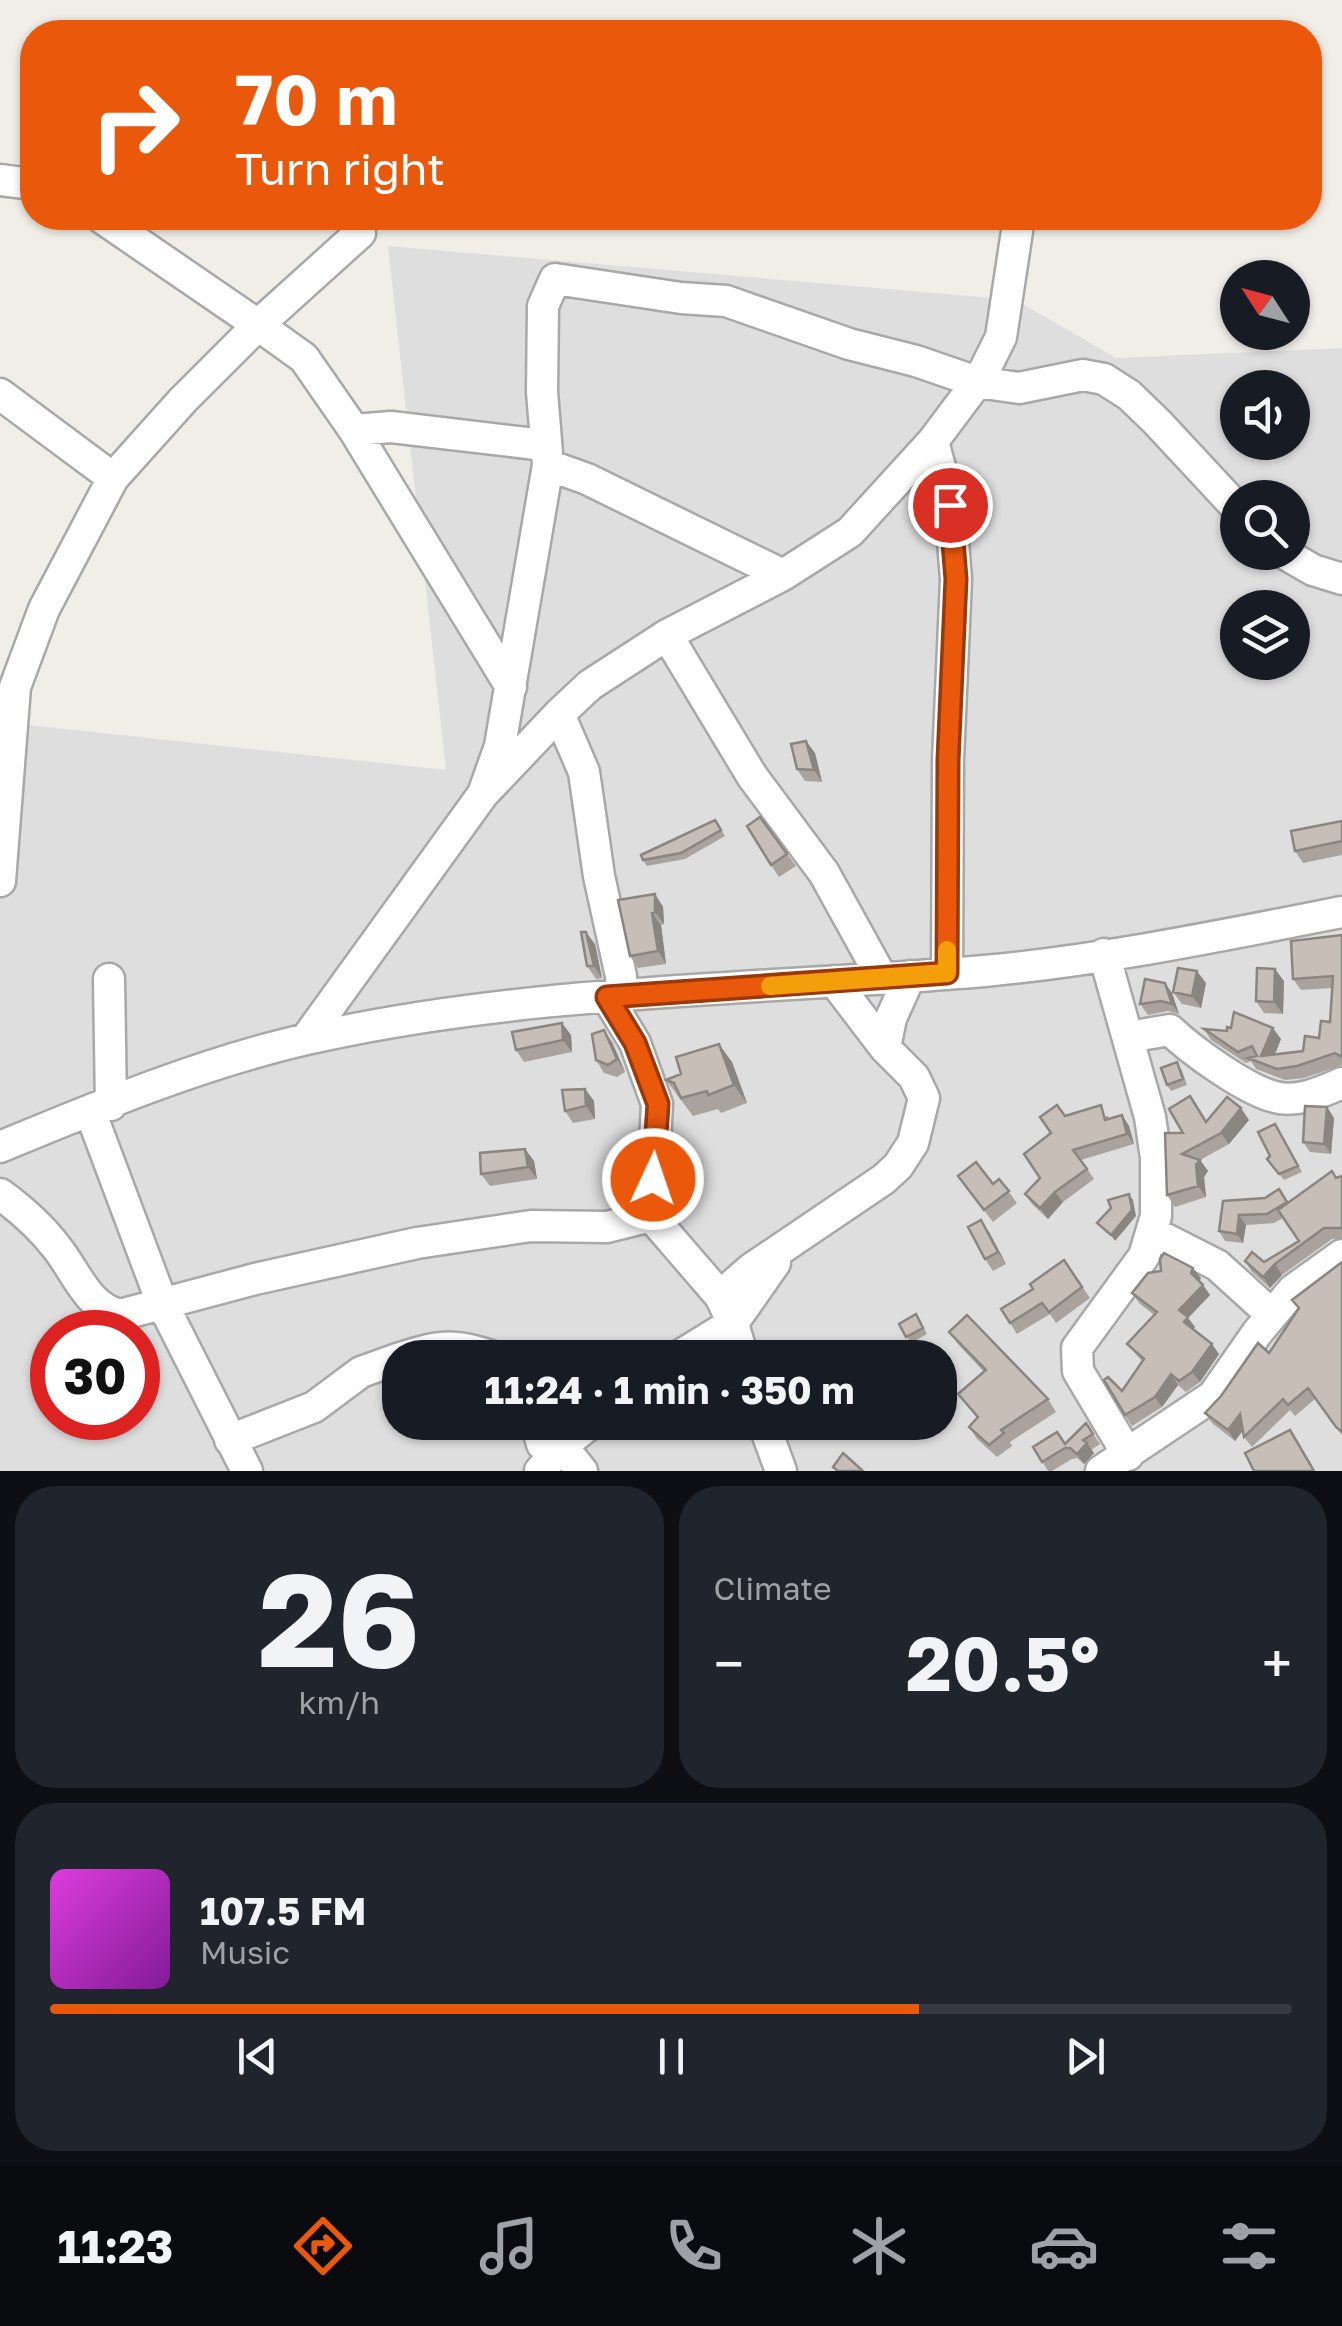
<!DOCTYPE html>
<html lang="en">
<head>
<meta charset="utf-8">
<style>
  :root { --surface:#171b24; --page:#20242c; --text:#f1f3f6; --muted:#9ea1a6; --line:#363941; --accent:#ea580c }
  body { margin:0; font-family:"Golos Text",sans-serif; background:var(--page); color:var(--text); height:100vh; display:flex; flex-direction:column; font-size:38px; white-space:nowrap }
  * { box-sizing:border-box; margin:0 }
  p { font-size:32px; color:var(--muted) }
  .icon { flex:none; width:55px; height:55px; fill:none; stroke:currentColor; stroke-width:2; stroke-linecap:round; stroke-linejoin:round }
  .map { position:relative; height:1471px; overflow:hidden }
  .drawer { display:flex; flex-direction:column; gap:15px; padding:15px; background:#0d0f14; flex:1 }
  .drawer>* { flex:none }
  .top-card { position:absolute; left:20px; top:20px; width:1302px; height:210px; border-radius:40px; box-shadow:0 2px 8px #0004; background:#ea580c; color:#fff; overflow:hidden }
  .needle { width:65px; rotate:306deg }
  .tools { position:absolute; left:1220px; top:260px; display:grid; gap:20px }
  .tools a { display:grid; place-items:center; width:90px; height:90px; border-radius:50%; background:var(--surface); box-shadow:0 2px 8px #0004; font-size:50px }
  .speed { position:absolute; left:30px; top:1310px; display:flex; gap:20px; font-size:50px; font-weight:700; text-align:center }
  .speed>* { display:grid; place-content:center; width:130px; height:130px; border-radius:50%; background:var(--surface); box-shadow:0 2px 8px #0004; line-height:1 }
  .speed .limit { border:15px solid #d22; background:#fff; color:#111 }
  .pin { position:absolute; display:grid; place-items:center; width:85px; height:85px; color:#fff; margin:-42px; border:5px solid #fff; border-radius:50%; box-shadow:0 2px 10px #0007 }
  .me { position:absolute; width:110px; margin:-55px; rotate:3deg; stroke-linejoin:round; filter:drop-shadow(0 0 8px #0008) }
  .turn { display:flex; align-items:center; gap:35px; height:210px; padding:0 50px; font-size:45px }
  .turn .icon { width:130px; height:130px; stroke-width:2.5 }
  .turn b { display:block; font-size:70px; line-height:85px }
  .big { font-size:75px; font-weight:700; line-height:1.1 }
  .drawer .widget { flex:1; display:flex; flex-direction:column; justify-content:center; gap:15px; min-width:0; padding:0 35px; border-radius:40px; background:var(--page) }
  .drawer .dial { align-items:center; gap:0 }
  .dial b { font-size:130px; line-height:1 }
  .song { display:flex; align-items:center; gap:30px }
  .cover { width:120px; height:120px; border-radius:15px; background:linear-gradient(135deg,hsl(300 70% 55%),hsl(290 70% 35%)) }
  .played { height:10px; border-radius:5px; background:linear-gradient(90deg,var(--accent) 70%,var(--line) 70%) }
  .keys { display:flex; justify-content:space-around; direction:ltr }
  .heat { display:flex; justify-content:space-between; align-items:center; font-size:55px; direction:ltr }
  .drawer .tiles { flex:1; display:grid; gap:15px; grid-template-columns:1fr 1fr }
  .widget:last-child { grid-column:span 2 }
  .trip { position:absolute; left:382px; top:1340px; width:575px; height:100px; border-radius:40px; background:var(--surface); box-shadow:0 2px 8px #0004; font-weight:700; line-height:100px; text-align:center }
  .dock { display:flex; height:160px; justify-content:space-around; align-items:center; background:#090b0e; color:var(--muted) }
  .dock .icon { width:70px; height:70px }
  .dock .on { color:var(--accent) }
  .dock b { font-size:45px; color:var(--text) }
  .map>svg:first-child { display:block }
  .residential { fill:#dfdede; fill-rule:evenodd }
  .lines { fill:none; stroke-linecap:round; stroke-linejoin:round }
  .minor-casing { stroke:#a8a8a8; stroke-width:35 }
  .minor { stroke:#fff; stroke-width:30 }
  .wall { fill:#aaa39d }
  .shaded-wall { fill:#8b8580 }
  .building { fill:#c6beb7; stroke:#8b8580; stroke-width:2.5 }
  .route-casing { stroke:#983908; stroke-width:25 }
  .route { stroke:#ea580c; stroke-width:18 }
  .slow { stroke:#f59e0b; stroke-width:18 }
</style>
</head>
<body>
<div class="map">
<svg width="1342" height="1471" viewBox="0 0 1342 1471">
  <rect width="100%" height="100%" fill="#f1eee8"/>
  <path class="residential" d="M388,246L1016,300L1116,358L1342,348V1471H0V722L446,770ZM1238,388H1292V442H1238ZM1238,498H1292V552H1238ZM1238,608H1292V662H1238ZM52,1332H138V1418H52ZM400,1358H940V1422H400Z"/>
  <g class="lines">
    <defs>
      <path id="minor" d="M0,180L32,184
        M102,218L258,325L360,233
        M0,394L113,478
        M354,430L391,427L544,445
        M933,441L950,505L956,579L948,760L947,973
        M548,465L587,479L783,575
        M1282,552L1313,570L1342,579
        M667,635L752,776L824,873L882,978
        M559,714L584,772L599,876L621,976L622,996
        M483,794L500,746L548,465L542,392L543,306L555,279L681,298L726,301L849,344L916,361L977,382L1019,388L1083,375L1104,379L1129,395L1157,422L1238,509
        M0,881L15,687L44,609L113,478L183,400L258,325L304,358L354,430L511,687
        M1104,954L1150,1117L1156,1158V1216L1144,1256L1077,1348L1078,1371L1128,1455
        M109,979L111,1105
        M607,997L635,1043L657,1104L651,1216L720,1296L733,1323L743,1358
        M1128,1037L1170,1030C1192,1051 1246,1090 1275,1097C1297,1103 1322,1092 1342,1083
        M306,1039L483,794L559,714L590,685L667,635L783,575L850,532L933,441L981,377L1001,337L1019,218
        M885,1048L891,1018L910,976
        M90,1111L162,1303L247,1471
        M0,1147C99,1106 202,1063 307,1039C525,989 761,990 984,971C1104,960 1224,935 1342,912
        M0,1194C22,1210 41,1227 57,1248C77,1273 87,1307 120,1315L255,1279L417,1243L531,1226L607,1227L651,1216
        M1152,1232L1217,1265L1272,1315
        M720,1296L751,1269L884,1179L898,1166L913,1143L924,1098L914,1077L885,1048L834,981
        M401,1358C441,1344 457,1344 497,1358
        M676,1358L733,1323L775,1263
        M536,1422L542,1444L553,1455
        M763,1422L781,1471
        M230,1440L314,1407L361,1372L400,1358
        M562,1446L582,1471
        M540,1471L562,1446L592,1422
        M1101,1471L1213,1396L1257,1333L1293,1290L1342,1255"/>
    </defs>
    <use href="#minor" class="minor-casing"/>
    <use href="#minor" class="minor"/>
  </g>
  <path class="wall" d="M815,753L822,782L805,781L797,769Z
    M760,817L796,866L779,877L771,865Z
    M715,820L725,836L685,859L647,866L643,860Z
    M1342,821V855L1303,863L1295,851Z
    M655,894L663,907L664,924L661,925L666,964L638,968L630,956Z
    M1342,935V1065L1304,1078L1285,1080L1256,1069L1251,1061L1246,1063L1211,1040L1204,1029L1281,1039L1275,1054L1303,1051L1319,1038L1330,1022L1332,988L1301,990L1293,979Z
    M595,944L602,978L596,979L587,966Z
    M1284,981L1283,1014L1264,1013L1256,1001Z
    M1206,983L1201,1008L1182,1004L1173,992Z
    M1172,993L1179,1014L1168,1011L1148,1015L1140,1004Z
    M562,1023L571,1035L572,1052L524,1062L516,1050Z
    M612,1042L625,1072L617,1077L604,1073L596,1060Z
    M732,1062L747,1103L721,1113L718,1109L693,1116L666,1080Z
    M1181,1068L1187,1085L1171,1091L1167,1085Z
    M585,1089L594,1101L595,1119L573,1123L565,1111Z
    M1327,1107L1334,1118L1331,1154L1310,1152L1303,1142Z
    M1122,1115L1129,1126L1134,1144L1081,1160L1094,1179L1063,1202L1048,1219L1032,1204L1025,1194L1040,1178L1051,1133L1065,1116H1108L1109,1119Z
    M1249,1120L1229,1144L1200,1160L1208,1171L1204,1177L1206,1197L1175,1207L1167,1195L1183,1133L1207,1122Z
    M1275,1124L1302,1172L1284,1180L1267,1159L1270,1156Z
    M525,1149L534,1161L537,1179L490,1186L481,1174Z
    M1342,1176V1239H1332L1282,1275L1270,1288L1252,1272L1245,1261L1264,1262L1299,1241L1283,1218L1274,1223L1246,1225L1243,1243L1225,1241L1219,1231L1223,1201L1265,1198L1279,1189L1289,1203Z
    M999,1179L1017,1203L993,1222L967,1188L993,1184Z
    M989,1232L1006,1264L993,1271L985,1259Z
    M1064,1260L1090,1298L1056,1323L1050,1314L1017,1334L1010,1323L1033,1289Z
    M1342,1262V1435L1315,1399L1295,1416L1290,1410L1252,1447L1244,1437L1243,1430L1235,1441L1212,1423L1205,1413L1269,1353Z
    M1201,1278L1199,1281L1210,1295L1188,1318L1195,1327L1193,1329L1219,1354L1200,1382L1186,1392L1178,1385L1162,1407L1132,1426L1125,1415L1122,1391L1142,1361L1127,1344L1154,1315L1139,1303L1132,1293Z
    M920,1320L927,1334L911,1343L899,1324Z
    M949,1332L1048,1399L1056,1412L1010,1442L1012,1446L997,1457L977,1439L969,1427L977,1418L958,1394L984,1372L958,1344Z
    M940,1366L954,1383L940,1396Z
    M1086,1423L1100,1444L1091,1450L1094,1453L1084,1464L1077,1458L1072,1459L1052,1471H1048L1033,1447L1065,1444Z"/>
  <path class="shaded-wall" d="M806,741L815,753L822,782L814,770Z
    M655,894L663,907L664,924L655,912Z
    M652,913L661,925L666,964L658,951Z
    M586,932L595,944L602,978L594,966Z
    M1275,969L1284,981L1283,1014L1274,1002Z
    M1197,971L1206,983L1201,1008L1192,996Z
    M1165,983L1172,993L1179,1014L1172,1004Z
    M562,1023L571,1035L572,1052L563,1040Z
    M1273,1028L1281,1039L1270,1066L1261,1056Z
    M604,1030L612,1042L625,1072L617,1059Z
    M719,1044L732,1062L747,1103L734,1085Z
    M585,1089L594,1101L595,1119L586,1106Z
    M1327,1107L1334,1118L1331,1154L1324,1144Z
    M1241,1108L1249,1120L1229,1144L1221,1133Z
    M1122,1115L1129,1126L1134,1144L1127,1134Z
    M525,1149L534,1161L537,1179L528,1167Z
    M1200,1160L1208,1171L1204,1177L1206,1197L1198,1186L1196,1165Z
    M1055,1192L1063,1202L1048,1219L1040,1208Z
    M1129,1194L1133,1200L1136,1216L1115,1241L1111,1235Z
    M1239,1215L1246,1225L1243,1243L1237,1234Z
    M981,1220L989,1232L1006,1264L998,1252Z
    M1275,1264L1282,1275L1270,1288L1263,1277Z
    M1193,1268L1201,1278L1198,1284L1191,1273Z
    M1203,1285L1210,1295L1188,1318L1195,1327L1191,1332L1184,1322L1179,1310Z
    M1212,1344L1219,1354L1200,1382L1192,1372Z
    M1171,1374L1178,1385L1162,1407L1155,1397Z
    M1240,1414L1248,1424L1235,1441L1228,1430Z
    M871,1422H880L874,1430L870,1424Z
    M1087,1443L1094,1453L1084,1464L1077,1454Z"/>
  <path class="building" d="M806,741L814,770L797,769L791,744Z
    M760,817L787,854L771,865L747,826Z
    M715,820L721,830L681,853L643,860L641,855Z
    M1342,821V841L1295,851L1291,831Z
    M655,894V912L652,913L658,951L630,956L618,900Z
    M581,932H586L594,966H587Z
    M1342,935V1057L1335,1053L1297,1066L1277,1069L1248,1058L1257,1056L1252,1046L1238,1052L1204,1029L1227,1031V1027L1231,1028L1234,1012L1273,1028L1261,1056L1303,1051L1305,1036L1319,1038L1321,1021L1330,1022L1333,976L1293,979L1291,941Z
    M1178,968L1197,971L1192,996L1173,992Z
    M1257,968L1275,969L1274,1002L1256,1001Z
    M1145,979L1165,983L1172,1004L1161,1001L1140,1004Z
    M562,1023L563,1040L516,1050L512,1032Z
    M604,1030L617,1059L608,1065L596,1060L592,1034Z
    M719,1044L734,1085L708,1095L707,1091L681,1098L674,1083L666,1080L681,1074L676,1057Z
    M1177,1062L1183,1079L1167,1085L1161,1068Z
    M585,1089L586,1106L565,1111L562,1090Z
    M1190,1096L1206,1122L1227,1097L1241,1108L1221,1133L1182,1154L1200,1160L1196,1165L1198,1186L1167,1195L1165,1133H1183L1169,1109Z
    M1057,1105L1065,1116L1101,1105L1105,1120L1122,1115L1127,1134L1073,1150L1087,1169L1055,1192L1040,1208L1025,1194L1040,1178L1024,1154L1051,1133L1040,1117Z
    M1305,1106L1327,1107L1324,1144L1303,1142Z
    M1275,1124L1298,1166L1279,1174L1267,1159L1270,1156L1258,1132Z
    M525,1149L528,1167L481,1174L480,1153Z
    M976,1162L993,1184L999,1179L1009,1191L984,1210L958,1176Z
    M1332,1171L1336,1178L1342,1176V1228H1324L1275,1264L1263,1277L1245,1261L1252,1252L1264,1262L1299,1241L1278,1210Z
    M1279,1189L1287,1202L1267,1214L1239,1215L1237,1234L1219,1231L1223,1201L1265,1198Z
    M1129,1194L1132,1210L1111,1235L1097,1223L1111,1208L1108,1200Z
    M981,1220L998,1252L985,1259L968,1227Z
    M1164,1253L1193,1268L1191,1273L1203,1285L1179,1310L1188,1317L1184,1322L1212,1344L1192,1372L1179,1381L1171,1374L1155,1397L1125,1415L1104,1380L1108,1377L1122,1391L1144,1359L1127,1344L1157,1312L1132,1293L1148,1273L1161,1271L1160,1259Z
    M1064,1260L1082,1287L1049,1312L1042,1303L1010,1323L1001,1309L1033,1289L1030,1284Z
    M1342,1262V1432L1336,1427L1308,1388L1288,1405L1283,1399L1244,1437L1240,1414L1228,1430L1205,1413L1221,1396L1258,1343L1269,1353L1299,1308L1292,1300Z
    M916,1314L923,1328L906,1337L899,1324Z
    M967,1315L1048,1399L1001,1430L1004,1433L989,1445L969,1427L978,1417L958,1394L986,1370L949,1332Z
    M940,1366L947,1373L940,1380Z
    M1086,1423L1093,1434L1083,1440L1087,1443L1077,1454L1070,1448H1065L1042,1462L1033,1447L1057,1432L1065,1444Z
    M1290,1430L1314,1471H1254L1245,1453Z
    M843,1453L863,1471H838L833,1467Z"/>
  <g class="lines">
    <defs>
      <path id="route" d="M653,1179L658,1104L635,1043L607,997L947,973L948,760L956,579L950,505"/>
    </defs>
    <use href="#route" class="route-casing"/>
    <use href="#route" class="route"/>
    <path class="slow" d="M770,986L947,973V950"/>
  </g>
</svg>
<div class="tools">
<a><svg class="needle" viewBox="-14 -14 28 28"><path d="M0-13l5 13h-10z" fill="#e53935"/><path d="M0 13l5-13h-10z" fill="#9ea1a6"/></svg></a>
<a><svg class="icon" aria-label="sound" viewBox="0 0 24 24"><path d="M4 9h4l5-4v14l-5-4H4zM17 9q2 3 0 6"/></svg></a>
<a><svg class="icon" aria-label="search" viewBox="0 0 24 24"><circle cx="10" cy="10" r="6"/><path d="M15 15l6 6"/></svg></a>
<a><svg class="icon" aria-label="layers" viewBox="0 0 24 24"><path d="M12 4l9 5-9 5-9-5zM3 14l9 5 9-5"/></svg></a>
</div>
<div class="speed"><div class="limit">30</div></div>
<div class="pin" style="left:950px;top:505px;background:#d93025"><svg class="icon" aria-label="arrive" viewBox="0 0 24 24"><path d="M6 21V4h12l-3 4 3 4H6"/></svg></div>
<svg class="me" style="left:653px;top:1179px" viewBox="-20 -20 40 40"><circle r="17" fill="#ea580c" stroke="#fff" stroke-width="3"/><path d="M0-11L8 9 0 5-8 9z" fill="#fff"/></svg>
<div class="trip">11:24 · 1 min · 350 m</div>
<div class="top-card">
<div class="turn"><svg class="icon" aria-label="right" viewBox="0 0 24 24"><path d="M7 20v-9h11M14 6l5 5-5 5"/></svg><div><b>70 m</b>Turn right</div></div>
</div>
</div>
<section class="drawer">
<div class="tiles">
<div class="widget dial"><b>26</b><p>km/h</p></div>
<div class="widget"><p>Climate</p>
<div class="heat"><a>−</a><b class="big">20.5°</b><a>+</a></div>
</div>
<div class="widget">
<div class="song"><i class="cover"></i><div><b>107.5 FM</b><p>Music</p></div></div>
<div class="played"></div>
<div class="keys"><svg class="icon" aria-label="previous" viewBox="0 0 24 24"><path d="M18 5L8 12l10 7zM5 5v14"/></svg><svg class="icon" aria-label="pause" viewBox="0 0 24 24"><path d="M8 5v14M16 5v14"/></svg><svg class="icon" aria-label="next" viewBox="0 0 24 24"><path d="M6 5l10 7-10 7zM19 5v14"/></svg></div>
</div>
</div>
</section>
<nav class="dock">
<b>11:23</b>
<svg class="icon on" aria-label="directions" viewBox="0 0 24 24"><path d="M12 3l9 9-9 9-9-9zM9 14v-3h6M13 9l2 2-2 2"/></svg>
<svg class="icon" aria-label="music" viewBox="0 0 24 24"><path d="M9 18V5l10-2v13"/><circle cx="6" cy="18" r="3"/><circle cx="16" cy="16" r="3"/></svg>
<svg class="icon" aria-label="phone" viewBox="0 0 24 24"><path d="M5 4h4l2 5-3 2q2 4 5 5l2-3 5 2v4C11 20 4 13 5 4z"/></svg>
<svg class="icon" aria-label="climate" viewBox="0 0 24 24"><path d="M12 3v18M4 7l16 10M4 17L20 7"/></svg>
<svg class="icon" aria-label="car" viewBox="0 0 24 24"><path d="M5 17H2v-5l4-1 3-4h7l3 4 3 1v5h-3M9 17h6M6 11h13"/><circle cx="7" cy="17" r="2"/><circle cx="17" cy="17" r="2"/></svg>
<svg class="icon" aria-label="filters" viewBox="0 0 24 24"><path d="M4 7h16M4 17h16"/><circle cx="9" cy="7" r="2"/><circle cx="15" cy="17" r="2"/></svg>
</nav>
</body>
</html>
